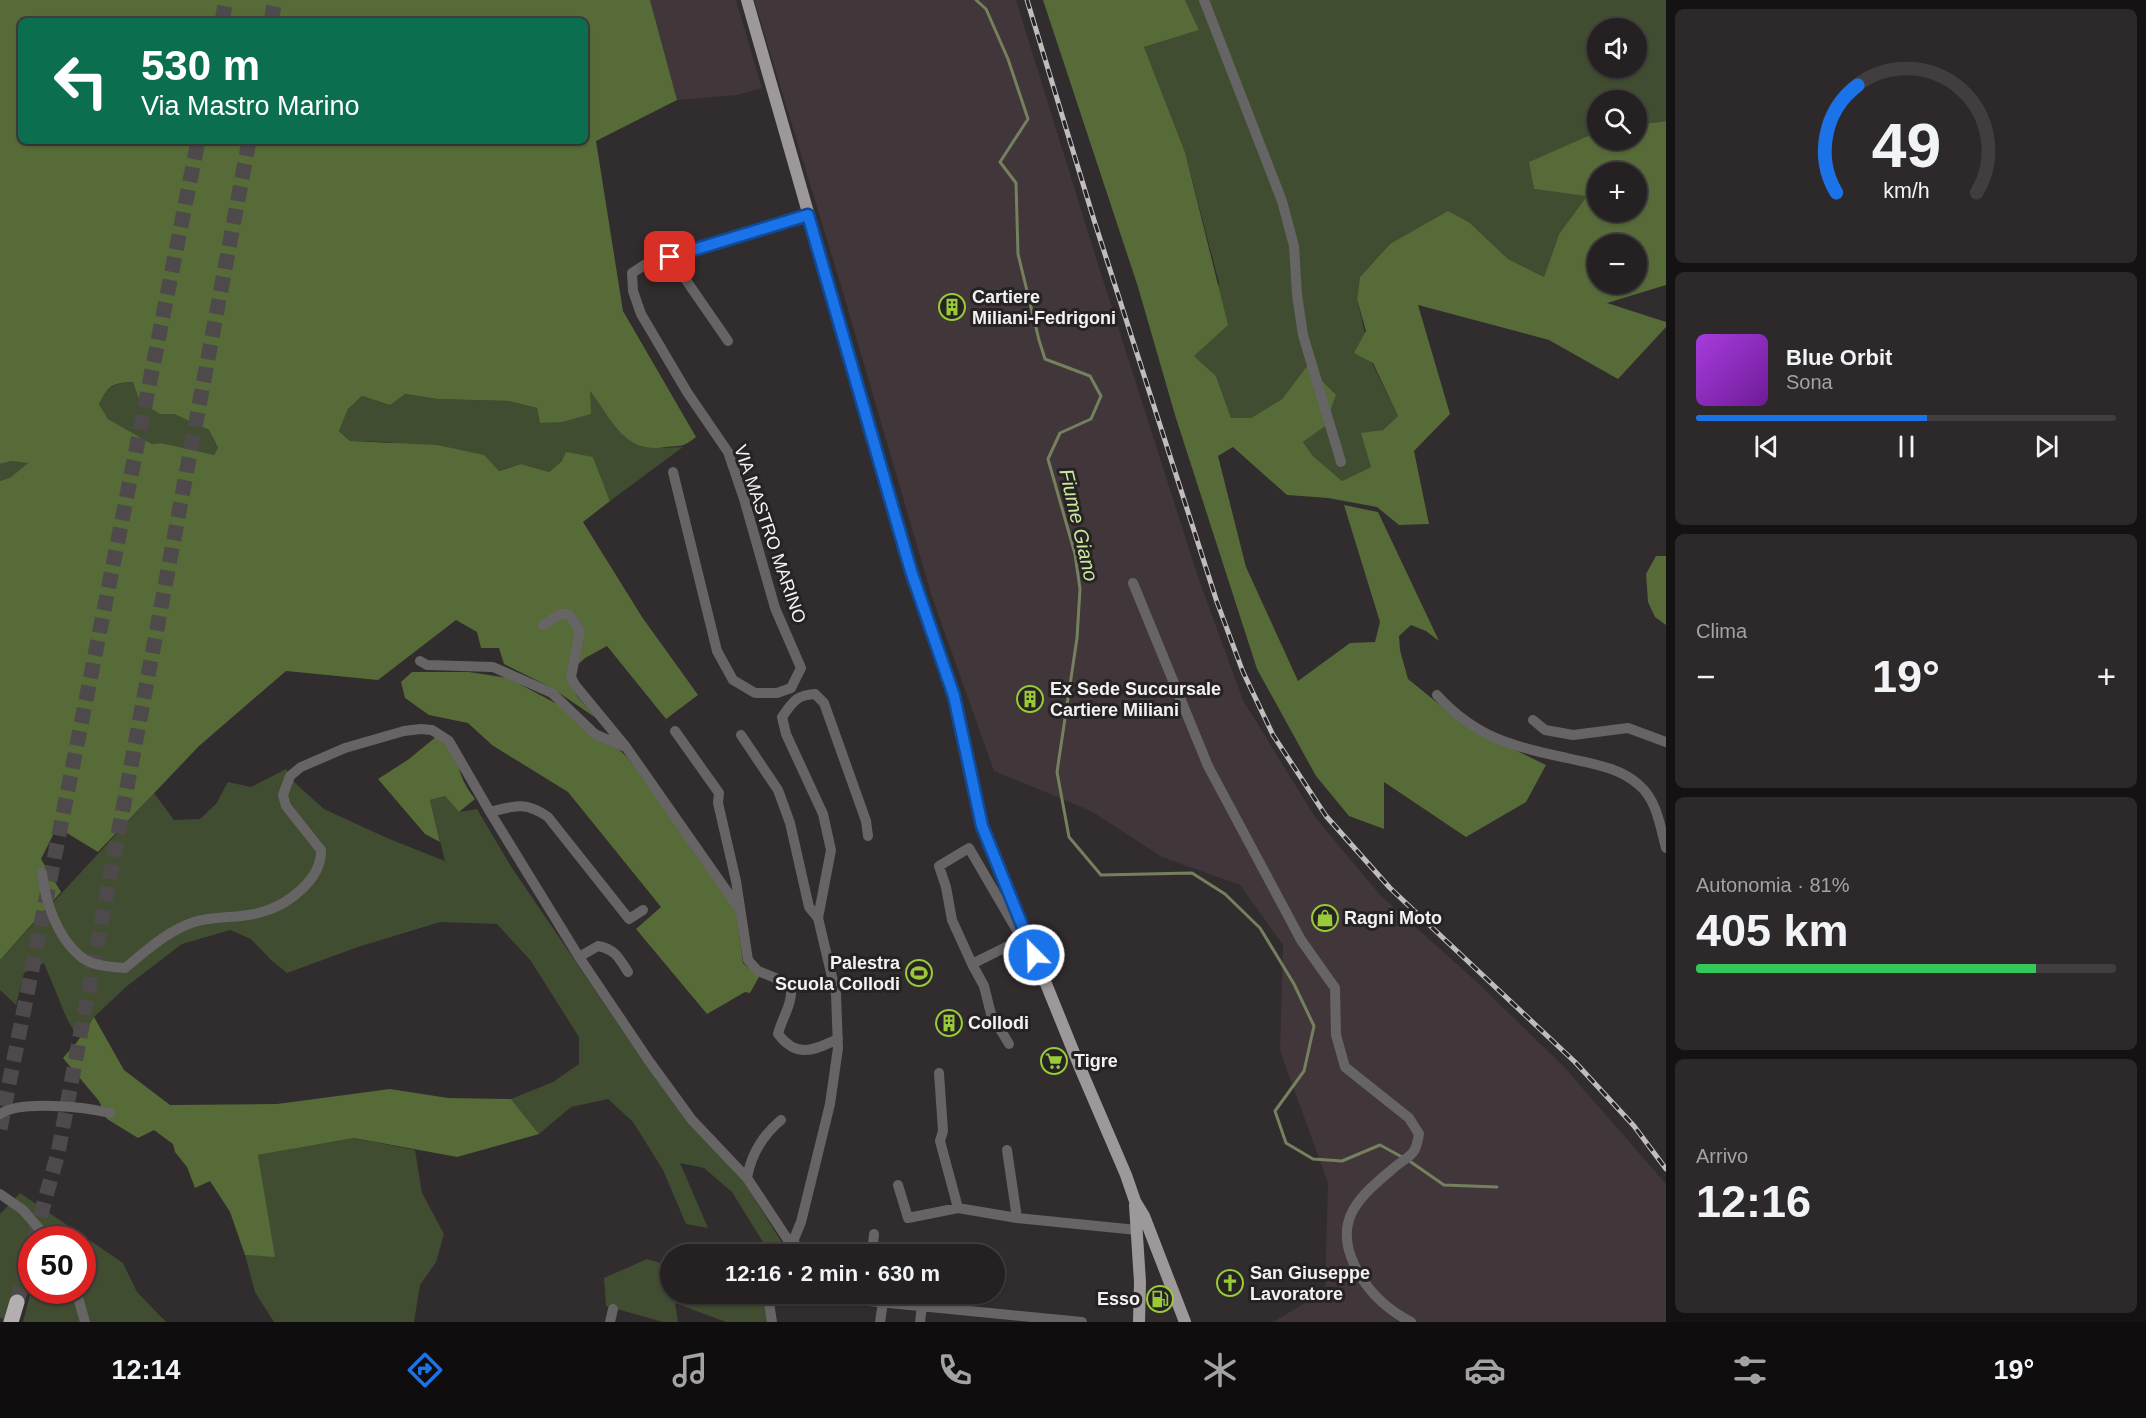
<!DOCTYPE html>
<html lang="it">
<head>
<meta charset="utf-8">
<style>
  :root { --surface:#252122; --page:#2d292a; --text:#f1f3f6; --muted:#a3a3a5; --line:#423e40; --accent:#1a73e8 }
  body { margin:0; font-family:Arial,sans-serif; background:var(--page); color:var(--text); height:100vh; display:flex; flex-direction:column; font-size:22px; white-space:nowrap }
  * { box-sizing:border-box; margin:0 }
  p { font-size:20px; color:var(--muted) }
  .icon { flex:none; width:33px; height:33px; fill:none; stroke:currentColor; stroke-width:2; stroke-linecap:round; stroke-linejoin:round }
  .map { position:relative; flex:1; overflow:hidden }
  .side { display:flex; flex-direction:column; gap:9px; padding:9px; background:#141213; width:480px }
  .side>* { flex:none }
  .hud { position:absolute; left:18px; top:18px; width:570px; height:126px; border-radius:9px; box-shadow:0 2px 4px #0004,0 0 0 2px var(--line); background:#0b6e4f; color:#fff; overflow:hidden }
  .controls { position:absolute; left:1587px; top:18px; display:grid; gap:12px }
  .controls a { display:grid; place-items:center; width:60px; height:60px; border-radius:50%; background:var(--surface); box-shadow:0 2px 4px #0004,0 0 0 2px var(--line); font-size:30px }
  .speed { position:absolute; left:18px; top:1226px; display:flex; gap:12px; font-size:30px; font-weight:700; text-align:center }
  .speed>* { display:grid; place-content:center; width:78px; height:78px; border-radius:50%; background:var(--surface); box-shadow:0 2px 4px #0004,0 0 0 2px var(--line); line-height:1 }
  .speed .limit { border:9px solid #d22; background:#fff; color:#111 }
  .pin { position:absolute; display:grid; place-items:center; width:51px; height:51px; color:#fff; margin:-26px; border-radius:12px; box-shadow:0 3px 9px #0006 }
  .me { position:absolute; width:66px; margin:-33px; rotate:337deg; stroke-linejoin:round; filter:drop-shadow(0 0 4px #0008) }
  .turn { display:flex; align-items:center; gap:21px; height:126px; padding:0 24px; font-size:27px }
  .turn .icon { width:78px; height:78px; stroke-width:2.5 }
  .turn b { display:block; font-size:42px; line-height:51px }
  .big { font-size:45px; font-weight:700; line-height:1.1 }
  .side .card { flex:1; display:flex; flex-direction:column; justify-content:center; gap:9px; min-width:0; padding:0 21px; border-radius:9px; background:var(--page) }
  .side .dial { align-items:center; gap:0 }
  .dial svg { height:156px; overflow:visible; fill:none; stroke:var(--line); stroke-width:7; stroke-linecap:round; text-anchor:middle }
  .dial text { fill:var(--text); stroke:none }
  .song { display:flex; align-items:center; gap:18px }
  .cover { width:72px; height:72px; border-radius:9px; background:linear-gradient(135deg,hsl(280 70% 55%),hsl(280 70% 35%)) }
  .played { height:6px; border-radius:3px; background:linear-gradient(90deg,var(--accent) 55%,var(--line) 55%) }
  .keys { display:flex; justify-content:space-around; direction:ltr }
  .heat { display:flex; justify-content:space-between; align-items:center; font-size:33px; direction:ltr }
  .charge { height:9px; border-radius:4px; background:linear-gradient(90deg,#34c759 81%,var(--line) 0) }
  .trip { position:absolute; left:660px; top:1244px; width:345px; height:60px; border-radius:30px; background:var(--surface); box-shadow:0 2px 4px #0004,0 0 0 2px var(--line); font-weight:700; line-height:60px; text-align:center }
  .dock { display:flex; height:96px; justify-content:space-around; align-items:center; background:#0f0d0e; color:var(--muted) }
  .dock .icon { width:42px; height:42px }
  .dock .active { color:var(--accent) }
  .dock b { font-size:27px; color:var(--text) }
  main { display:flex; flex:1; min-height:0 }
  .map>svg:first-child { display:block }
  .built { fill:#413639 }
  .green { fill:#414d30; fill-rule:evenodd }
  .forest { fill:#566b37; fill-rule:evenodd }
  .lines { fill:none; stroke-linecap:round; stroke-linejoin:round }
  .stream { stroke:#75815e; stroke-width:3 }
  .highway-tunnel { stroke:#4e4a4b; stroke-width:15; stroke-dasharray:15 8; stroke-linecap:butt }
  .minor { stroke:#666464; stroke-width:10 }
  .major { stroke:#9d999a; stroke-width:12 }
  .highway { stroke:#b3aeaf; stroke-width:15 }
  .rail-casing { stroke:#c0bdbe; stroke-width:5 }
  .rail { stroke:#272324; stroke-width:3; stroke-dasharray:9; stroke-linecap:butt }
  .route-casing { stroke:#114b97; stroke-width:15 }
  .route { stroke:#1a73e8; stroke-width:10 }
  .labels { text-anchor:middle; stroke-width:6; stroke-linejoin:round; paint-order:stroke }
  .poi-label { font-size:18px; font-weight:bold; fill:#f4f2f2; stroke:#272324; text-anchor:start }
  .street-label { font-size:18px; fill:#f4f2f2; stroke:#272324 }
  .water-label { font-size:20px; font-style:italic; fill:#c9eb9b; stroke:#272324 }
</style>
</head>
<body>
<main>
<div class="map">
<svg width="1666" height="1322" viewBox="0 0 1666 1322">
  <rect width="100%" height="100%" fill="#312c2d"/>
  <path class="built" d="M650,0H736L762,88L737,95L677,100Z
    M754,0H1016L1097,261L1199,580L1243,700L1315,817L1381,896L1478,983L1565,1068L1666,1184V1322H1273L1325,1291L1328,1183L1280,1051L1283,945L1240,885L1162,857L1091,811L994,771L932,597L842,289Z"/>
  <path class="green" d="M1185,0H1666V121L1637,125L1636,100H1598L1597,132L1530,162L1534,189L1588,195L1559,234L1544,277L1508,259L1470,223L1390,244L1360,277L1357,299L1372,363L1398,416L1383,430L1371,467L1342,481L1313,456L1303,442L1324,427L1307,366L1282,399L1251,418H1231L1216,376L1194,356L1219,283L1185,152L1144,47L1199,30ZM1598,28H1636V68H1598Z
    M134,382L160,414H174L209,430L218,449L214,456L161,443L152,444L108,419L99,404C109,386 113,383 134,382Z
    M590,390L605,410L661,448L683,447L610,501L593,457L562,461L549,472L521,464L498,471L390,442L350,441L339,431L348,409L362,396L390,405L404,394L438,399L509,401L537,408L540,422Z
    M12,461L29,462L10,479L0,481V464Z
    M286,769L295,783L324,809L387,838L445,861L430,800L445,796L459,812L477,809L512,868L631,1043L741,1177L789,1254H758L766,1247L732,1192L704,1168L680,1163L708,1228L686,1224L663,1170L633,1122L608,1099L571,1107L539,1134L511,1099L553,1082L579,1064V1037L531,961L497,924L440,922L358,947L287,973L271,960L251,939L230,930L182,944L127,986L94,1017L78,1038L67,1019L44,963L24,973L16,1005L0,990V960L154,793L174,820L200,819L216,804L228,782L251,787Z
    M354,1138L415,1150L422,1193L444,1234L436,1262L420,1285L414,1322H274L255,1292L245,1255L274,1256L258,1155Z
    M20,1193L123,1263L137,1292L166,1322H23L31,1291L8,1305L4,1319L0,1318V1214ZM32,1239H82V1290H32Z
    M647,1259L670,1266V1293H762L768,1322H726L675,1303L678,1322H663L606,1306L604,1278Z"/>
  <path class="forest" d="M0,0H650L677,100L596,141L623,311L696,437C682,448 682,445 666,447C623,454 613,420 590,391L591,414L562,422L540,423L537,408L509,401L438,399L405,394L390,405L362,396L348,409L339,431L350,441L437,445L484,455L499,471L521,464L549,472L562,461L566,452L593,457L610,501L583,522L642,617L698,695L666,719L607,646L585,658L566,676L577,696L596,718L552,688L504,664L499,648H481L477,632L456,620L378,680L286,671L199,746L98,852L57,827L41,859L61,892L0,960V481L10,478L28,463L12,461L0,464ZM21,21H585V141H21ZM133,382L140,402L160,414H174L209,430L218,448L214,455L161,443L152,444L108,419L99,404C109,385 112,383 133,382Z
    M1043,0H1185L1199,30L1144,47L1185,152L1228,325L1194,356L1216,376L1231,418H1251L1282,399L1307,366L1336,395L1324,427L1303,442L1313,456L1342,481L1371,467L1361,433L1383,430L1398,416L1373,363L1354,353L1366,331L1357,299L1360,277L1390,244L1448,211L1470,223L1508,259L1544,277L1559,234L1587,196L1534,189L1529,162L1597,132L1598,140H1636L1637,125L1666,121V285L1607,303L1666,322V327L1618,379L1549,340L1418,305L1450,414L1414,451L1429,524L1399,525L1377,507L1328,498L1287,495L1233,447L1218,456L1246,567L1298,681L1350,643L1375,642L1380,622L1344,505L1378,512L1439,641L1426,631L1411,625L1399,636L1400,650L1408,679L1466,726L1546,765L1526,802L1466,837L1384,782V829L1349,816L1316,776L1257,669L1175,415L1138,287ZM1598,172H1636V212H1598ZM1598,244H1636V284H1598Z
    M1656,556H1666V625L1655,617L1648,602L1646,574Z
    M412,672H469L508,678L561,706L601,733L626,756L735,903L743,963L759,977L750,993L745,992L707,1014L636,929L661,907L568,792L492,745L468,723L429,715L405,698L401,682Z
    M437,736L455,742C458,767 459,778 475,799L459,812L445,796L430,800L440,842L425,834L378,779L409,759Z
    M94,1017L124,1070L170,1105L277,1104L390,1089L448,1098L511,1099L539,1134L457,1157L354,1138L258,1155L275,1257L245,1255L230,1212L210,1181L195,1188L187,1167L175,1152L173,1144L154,1130L138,1138L107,1119L99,1101L63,1058L77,1042Z"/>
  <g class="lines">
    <path class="stream" d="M976,0L986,9L1008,59L1028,119L1000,162L1016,183L1018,254L1039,340L1045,359L1090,376L1101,396L1091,419L1060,433L1048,459L1075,554L1080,589L1077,638L1057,772L1069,837L1101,875L1192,873L1225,894L1260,928L1294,984L1314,1026L1304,1071L1275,1111L1286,1143L1313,1159L1342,1161L1380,1145L1402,1157
      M1408,1160L1444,1185L1497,1187"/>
    <path class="highway-tunnel" d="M222,21L226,0
      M271,21L275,0
      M0,1129L198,141
      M34,1239L58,1153L249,141
      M17,1302L32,1248"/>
    <path class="minor" d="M1204,0L1282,201L1294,246L1297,295L1303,335L1341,462
      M670,257L728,341
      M673,472L717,651L733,680L755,693H777L791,688
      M1133,583L1208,766L1301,940L1335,988L1336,1035L1345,1067L1409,1118L1419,1134C1418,1139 1417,1147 1414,1151C1410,1157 1402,1161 1396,1166C1363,1194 1332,1217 1354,1264C1366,1290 1386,1309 1411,1322
      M543,625L560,614H569L580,631L571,677L575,685L626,747L738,907
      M420,661L427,665L493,667L552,693L595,734L625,747
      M791,688L801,668L775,608L744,499L728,452L687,392L641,314L633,291L632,273L646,264L808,215
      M1437,695C1475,737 1513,747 1567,758C1592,764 1619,767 1639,785C1657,800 1660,826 1666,848
      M1533,720L1545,730L1573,735L1628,728L1666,742
      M675,731L719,793L718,803L736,881L748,960L758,971L783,981L791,987C793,1003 782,1018 778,1034C797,1059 814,1050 838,1039
      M741,735L778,790L790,823L809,907L818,918
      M490,812C514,806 525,801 548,817L629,919L643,910
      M42,873C45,901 57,937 80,956C91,966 111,967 125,968C146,951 167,931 194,922C216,915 240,919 262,912C288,905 322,879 321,850L286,806L283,795L290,776L301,767L345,748L404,731L421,729L432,730L449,741L490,812L579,957L649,1061L692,1120L747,1178L794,1249
      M579,957L598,946C615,949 619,958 628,972
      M972,964L952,920L946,887L939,866L969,848L1022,939
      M1009,1044L991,1014L984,986L972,964L1026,937
      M939,1073L943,1131L940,1141L958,1208
      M0,1114C21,1100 85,1107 110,1113
      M1007,1150L1017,1218
      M747,1178C751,1155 763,1135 781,1120
      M898,1185L908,1218L958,1208L1017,1218L1137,1230
      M0,1194L23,1210L48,1239
      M795,1251L794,1239L801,1222L819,1149L830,1104L838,1048L836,994L818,918L831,850L823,814L786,734L782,717C793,702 796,695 815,694L824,703L866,821L868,836
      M872,1254L874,1234
      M76,1290L85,1322
      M829,1293L838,1298L1082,1322
      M768,1296L772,1322
      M610,1322L613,1309
      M880,1322L883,1302
      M920,1322L922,1306"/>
    <path class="major" d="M747,0L911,571L954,696L982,826L1081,1070L1126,1175L1135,1201L1144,1216L1185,1322
      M1135,1205L1140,1282L1139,1322"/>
    <path class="highway" d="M11,1322L17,1302"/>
    <defs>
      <path id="rail" d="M1027,0L1094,220L1217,602L1243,672L1273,735L1326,816L1390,888L1575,1062L1634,1126L1666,1169"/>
    </defs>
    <use href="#rail" class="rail-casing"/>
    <use href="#rail" class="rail"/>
  </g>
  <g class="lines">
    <defs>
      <path id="route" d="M670,257L808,215L911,571L954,696L982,826L1034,955"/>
    </defs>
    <use href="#route" class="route-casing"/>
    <use href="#route" class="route"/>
  </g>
  <defs>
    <symbol id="building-ring" viewBox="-11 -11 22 22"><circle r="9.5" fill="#272324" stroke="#98cb37" stroke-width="1.5"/><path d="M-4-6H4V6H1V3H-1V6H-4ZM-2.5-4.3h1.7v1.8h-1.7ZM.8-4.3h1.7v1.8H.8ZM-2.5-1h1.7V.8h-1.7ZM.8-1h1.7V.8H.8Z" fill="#98cb37"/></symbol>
    <symbol id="shop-ring" viewBox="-11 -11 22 22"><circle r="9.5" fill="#272324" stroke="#98cb37" stroke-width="1.5"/><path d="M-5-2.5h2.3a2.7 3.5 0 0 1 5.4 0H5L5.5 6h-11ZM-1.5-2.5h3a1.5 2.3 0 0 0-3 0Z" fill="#98cb37"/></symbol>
    <symbol id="stadium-ring" viewBox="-11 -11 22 22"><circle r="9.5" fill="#272324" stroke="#98cb37" stroke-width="1.5"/><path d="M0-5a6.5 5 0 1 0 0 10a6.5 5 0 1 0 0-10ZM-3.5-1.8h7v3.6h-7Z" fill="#98cb37"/></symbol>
    <symbol id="supermarket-ring" viewBox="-11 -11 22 22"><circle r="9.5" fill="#272324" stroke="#98cb37" stroke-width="1.5"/><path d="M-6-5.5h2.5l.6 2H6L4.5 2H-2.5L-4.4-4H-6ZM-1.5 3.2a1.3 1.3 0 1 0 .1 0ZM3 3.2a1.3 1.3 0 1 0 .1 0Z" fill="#98cb37"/></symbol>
    <symbol id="church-ring" viewBox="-11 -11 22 22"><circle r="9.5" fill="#272324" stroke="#98cb37" stroke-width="1.5"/><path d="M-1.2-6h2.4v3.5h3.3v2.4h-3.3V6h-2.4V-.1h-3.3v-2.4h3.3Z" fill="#98cb37"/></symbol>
    <symbol id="fuel-ring" viewBox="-11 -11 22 22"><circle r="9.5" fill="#272324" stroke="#98cb37" stroke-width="1.5"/><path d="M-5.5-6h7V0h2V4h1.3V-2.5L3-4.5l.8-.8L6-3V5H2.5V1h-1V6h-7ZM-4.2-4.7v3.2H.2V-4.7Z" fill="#98cb37"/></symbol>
  </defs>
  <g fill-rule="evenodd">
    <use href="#building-ring" x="937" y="292" width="30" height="30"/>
    <use href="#building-ring" x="1015" y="684" width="30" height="30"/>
    <use href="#shop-ring" x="1310" y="903" width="30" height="30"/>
    <use href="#stadium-ring" x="904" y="958" width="30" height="30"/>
    <use href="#building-ring" x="934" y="1008" width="30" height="30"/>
    <use href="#supermarket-ring" x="1039" y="1046" width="30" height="30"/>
    <use href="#church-ring" x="1215" y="1268" width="30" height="30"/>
    <use href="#fuel-ring" x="1145" y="1284" width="30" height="30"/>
  </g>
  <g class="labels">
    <g class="poi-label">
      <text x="972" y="303">Cartiere<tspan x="972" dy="21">Miliani-Fedrigoni</tspan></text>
      <text x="1050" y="695">Ex Sede Succursale<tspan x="1050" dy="21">Cartiere Miliani</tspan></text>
      <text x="1344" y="924">Ragni Moto</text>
      <text x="900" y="969" text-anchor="end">Palestra<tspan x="900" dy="21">Scuola Collodi</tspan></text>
      <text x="968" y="1029">Collodi</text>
      <text x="1074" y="1067">Tigre</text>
      <text x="1250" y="1279">San Giuseppe<tspan x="1250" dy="21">Lavoratore</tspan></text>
      <text x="1140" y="1305" text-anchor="end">Esso</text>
    </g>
    <g class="street-label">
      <text transform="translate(770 534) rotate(71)" y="6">VIA MASTRO MARINO</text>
    </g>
    <g class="water-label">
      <text transform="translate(1079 525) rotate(77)" y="7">Fiume Giano</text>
    </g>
  </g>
</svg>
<div class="controls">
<a><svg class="icon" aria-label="sound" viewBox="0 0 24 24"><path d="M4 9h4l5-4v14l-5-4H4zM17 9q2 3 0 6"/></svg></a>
<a><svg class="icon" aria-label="search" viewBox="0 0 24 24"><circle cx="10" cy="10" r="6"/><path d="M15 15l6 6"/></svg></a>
<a>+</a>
<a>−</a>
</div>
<div class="speed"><div class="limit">50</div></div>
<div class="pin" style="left:670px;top:257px;background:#d93025"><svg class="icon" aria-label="arrive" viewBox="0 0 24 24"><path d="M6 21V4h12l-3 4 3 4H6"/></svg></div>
<svg class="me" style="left:1034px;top:955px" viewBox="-20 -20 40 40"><circle r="17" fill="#1a73e8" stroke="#fff" stroke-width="3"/><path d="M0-11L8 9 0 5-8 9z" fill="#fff"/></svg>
<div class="trip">12:16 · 2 min · 630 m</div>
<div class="hud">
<div class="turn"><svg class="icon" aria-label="left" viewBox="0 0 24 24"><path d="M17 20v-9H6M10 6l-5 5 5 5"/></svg><div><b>530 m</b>Via Mastro Marino</div></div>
</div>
</div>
<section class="side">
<div class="card dial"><svg viewBox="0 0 100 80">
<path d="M14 69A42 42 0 1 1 86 69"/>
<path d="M14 69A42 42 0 0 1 25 14" stroke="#1a73e8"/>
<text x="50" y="56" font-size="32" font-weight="700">49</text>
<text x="50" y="72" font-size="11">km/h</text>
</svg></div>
<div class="card">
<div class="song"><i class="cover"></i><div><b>Blue Orbit</b><p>Sona</p></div></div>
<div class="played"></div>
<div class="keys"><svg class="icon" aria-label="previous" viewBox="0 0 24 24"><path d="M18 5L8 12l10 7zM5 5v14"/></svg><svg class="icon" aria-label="pause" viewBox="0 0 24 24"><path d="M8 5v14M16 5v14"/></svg><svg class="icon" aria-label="next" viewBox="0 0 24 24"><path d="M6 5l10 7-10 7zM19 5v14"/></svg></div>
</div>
<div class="card"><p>Clima</p>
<div class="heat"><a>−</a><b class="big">19°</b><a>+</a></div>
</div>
<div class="card"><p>Autonomia · 81%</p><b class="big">405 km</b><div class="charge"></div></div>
<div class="card"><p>Arrivo</p><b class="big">12:16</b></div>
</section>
</main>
<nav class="dock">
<b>12:14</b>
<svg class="icon active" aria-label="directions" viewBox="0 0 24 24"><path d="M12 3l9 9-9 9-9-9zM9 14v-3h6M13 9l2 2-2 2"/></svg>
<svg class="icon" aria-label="music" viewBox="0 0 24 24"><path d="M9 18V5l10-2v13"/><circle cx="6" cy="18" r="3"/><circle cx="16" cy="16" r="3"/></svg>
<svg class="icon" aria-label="phone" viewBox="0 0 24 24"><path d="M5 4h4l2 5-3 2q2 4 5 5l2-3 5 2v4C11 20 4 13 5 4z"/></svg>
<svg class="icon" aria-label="climate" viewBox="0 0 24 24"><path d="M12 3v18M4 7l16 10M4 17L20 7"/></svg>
<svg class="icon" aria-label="car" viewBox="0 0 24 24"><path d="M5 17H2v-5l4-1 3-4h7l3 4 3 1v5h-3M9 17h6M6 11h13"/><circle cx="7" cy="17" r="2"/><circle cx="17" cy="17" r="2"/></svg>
<svg class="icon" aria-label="filters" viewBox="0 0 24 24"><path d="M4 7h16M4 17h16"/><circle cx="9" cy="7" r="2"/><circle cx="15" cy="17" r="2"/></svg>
<b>19°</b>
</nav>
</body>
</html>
